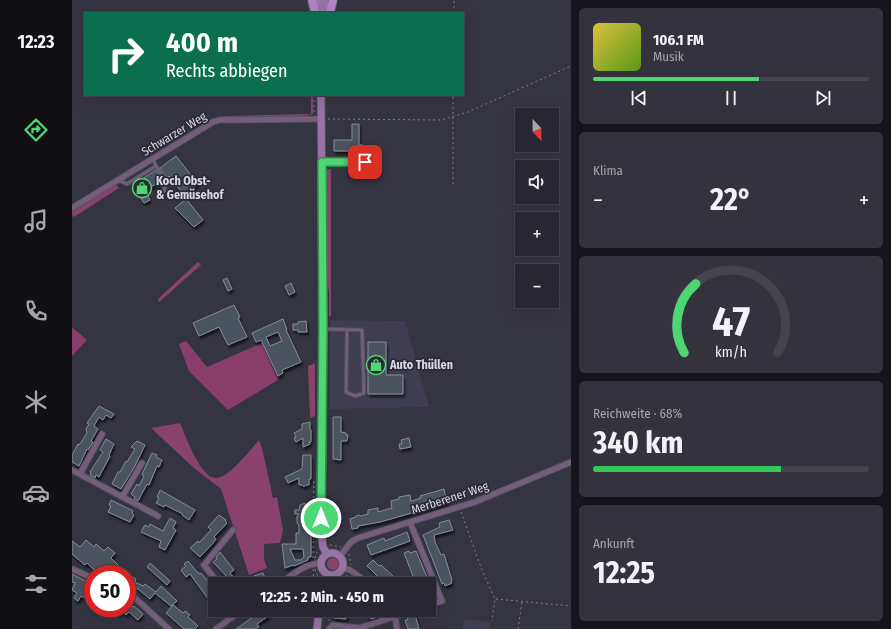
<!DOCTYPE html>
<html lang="de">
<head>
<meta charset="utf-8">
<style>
  :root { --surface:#282731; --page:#34333d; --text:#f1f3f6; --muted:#a5a5ab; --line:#44444d; --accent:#4ed675 }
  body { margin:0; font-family:"Fira Sans Condensed",sans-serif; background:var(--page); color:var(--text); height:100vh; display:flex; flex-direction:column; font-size:15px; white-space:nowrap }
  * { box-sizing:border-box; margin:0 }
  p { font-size:13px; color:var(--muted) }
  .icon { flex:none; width:22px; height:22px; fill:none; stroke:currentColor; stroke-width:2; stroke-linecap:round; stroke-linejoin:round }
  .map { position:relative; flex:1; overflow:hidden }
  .side { display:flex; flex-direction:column; gap:8px; padding:8px; background:#16151b; width:320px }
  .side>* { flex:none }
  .guide { position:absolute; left:12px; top:12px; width:380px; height:84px; border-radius:0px; box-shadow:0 4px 16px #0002,0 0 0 1px var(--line); background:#0b6e4f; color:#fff; overflow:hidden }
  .needle { width:26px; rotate:158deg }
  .fabs { position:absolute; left:443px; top:108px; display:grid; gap:8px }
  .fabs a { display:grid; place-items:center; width:44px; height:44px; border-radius:0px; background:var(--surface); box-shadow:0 4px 16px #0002,0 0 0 1px var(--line); font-size:20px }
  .speed { position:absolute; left:12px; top:565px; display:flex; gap:8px; font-size:20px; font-weight:700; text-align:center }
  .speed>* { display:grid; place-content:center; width:52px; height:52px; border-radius:50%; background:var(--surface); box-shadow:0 4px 16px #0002,0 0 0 1px var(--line); line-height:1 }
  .speed .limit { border:6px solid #d22; background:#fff; color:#111 }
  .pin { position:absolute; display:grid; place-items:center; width:34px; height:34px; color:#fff; margin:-17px; border-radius:8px; box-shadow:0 2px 6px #0006 }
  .me { position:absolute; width:44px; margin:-22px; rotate:0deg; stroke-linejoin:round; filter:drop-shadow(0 0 3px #0008) }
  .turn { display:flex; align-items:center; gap:14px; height:84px; padding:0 16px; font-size:18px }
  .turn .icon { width:52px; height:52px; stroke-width:2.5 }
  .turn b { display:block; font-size:28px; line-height:34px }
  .big { font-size:30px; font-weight:700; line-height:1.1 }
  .side .widget { flex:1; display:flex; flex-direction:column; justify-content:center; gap:6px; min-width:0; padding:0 14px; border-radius:6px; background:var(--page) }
  .side .dial { align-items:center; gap:0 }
  .dial svg { height:104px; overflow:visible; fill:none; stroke:var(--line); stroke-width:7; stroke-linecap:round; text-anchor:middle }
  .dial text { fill:var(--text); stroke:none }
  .song { display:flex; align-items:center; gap:12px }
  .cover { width:48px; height:48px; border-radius:6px; background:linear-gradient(135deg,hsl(50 70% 55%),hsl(90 70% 35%)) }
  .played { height:4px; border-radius:2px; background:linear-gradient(90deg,var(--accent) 60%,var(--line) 60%) }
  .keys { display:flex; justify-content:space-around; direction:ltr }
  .heat { display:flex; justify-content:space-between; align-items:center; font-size:22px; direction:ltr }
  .charge { height:6px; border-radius:3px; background:linear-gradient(90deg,#34c759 68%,var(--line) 0) }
  .trip { position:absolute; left:136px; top:577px; width:228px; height:40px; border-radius:0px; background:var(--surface); box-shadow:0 4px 16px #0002,0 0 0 1px var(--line); font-weight:700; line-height:40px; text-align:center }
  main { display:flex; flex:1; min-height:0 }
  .tabs { display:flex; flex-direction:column; width:72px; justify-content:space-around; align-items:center; background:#101014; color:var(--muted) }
  .tabs .icon { width:28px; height:28px }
  .tabs .active { color:var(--accent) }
  .tabs b { font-size:18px; color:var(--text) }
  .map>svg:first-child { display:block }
  .built { fill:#3f3d50 }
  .green { fill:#88426c }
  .forest { fill:#893d6b }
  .building { fill:#4b525e; stroke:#848c99; fill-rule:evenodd; filter:url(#shadow) }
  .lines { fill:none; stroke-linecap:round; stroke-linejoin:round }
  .lane-casing { stroke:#53525e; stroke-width:4.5 }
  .street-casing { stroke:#53525e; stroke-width:7 }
  .secondary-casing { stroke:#53525e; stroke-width:9 }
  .primary-casing { stroke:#53525e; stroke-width:10 }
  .path { stroke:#807f8a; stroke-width:1; stroke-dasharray:2 3; stroke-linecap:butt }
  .lane { stroke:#745e7c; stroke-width:2.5 }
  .street { stroke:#745e7c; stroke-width:5 }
  .secondary { stroke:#9774a3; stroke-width:7 }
  .primary { stroke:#b184c1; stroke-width:8 }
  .route-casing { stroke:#338b4c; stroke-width:10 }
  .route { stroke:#4ed675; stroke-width:7 }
  .labels { text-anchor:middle; stroke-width:3.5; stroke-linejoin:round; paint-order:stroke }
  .street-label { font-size:12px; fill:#dad9e1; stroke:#2b2a36 }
  .poi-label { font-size:12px; font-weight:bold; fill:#dad9e1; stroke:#2b2a36; text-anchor:start }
</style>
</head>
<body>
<main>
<nav class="tabs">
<b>12:23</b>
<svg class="icon active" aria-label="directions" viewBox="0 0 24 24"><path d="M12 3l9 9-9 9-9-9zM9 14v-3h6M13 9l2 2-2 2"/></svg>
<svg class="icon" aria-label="music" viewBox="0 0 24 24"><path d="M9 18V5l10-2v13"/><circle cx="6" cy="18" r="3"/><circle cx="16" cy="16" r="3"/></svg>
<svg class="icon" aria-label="phone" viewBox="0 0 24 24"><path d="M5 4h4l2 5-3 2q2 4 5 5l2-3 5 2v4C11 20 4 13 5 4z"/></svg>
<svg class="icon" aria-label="climate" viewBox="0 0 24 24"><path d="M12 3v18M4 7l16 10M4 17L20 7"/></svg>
<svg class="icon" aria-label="car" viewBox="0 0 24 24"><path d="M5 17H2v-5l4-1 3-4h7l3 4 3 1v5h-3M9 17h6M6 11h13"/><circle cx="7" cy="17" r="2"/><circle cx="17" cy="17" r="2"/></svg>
<svg class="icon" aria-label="filters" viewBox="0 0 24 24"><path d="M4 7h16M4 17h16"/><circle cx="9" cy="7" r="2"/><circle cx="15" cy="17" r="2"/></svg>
</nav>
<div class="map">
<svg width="499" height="629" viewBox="0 0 499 629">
  <defs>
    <filter id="shadow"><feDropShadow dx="1.5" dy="3" stdDeviation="1" flood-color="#0009"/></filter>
  </defs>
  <rect width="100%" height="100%" fill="#353441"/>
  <path class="built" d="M258,320L333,321L357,407L258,409Z
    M392,619L419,622L418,629H391Z"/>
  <path class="green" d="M239,95H241V114L231,116L145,118L129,125L35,183L139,119L155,116L239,114Z
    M255,169H259V317L257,316V293L254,272Z
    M43,184L47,188L2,217L0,215V211Z
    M126,262L129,265L87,302L86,299Z
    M243,363V416L238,418L236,366Z
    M108,423C113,435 129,479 144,478C157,478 178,450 187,440L191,452L201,498L205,497L211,530L208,543L192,544V559L195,568L177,575L149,489L122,468L79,428Z
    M255 564a6 6 0 1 1 12 0a6 6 0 1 1-12 0Z"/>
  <path class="forest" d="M0,327L15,340L0,356Z
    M114,341L135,367L190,343L206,380L156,410L117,371L107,344Z"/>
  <path class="building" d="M280,124H287V145H291V151H262V140H280Z
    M104,156L126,184L112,195L97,176L95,178L88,168Z
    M84,170L90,180L73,191L78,200L72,203L61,185Z
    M114,199L131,220L122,227L103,208Z
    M155,278L160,289L156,291L151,280Z
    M219,283L223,292L217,295L213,286Z
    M162,305L168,317L166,318L175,337L156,345L147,327L127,336L121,323Z
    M211,319L215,330H214L229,362L210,370L211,373L206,376L189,340L184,342L180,333ZM206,332L210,341L198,346L194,337Z
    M234,321L235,332H226V330H221V324H226V322Z
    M296,342H314V375H331V394H296Z
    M27,406L42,414L39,418L34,415L31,420L27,417L22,426L26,429L19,441L21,442L16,450L15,449L7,466L0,462V455L6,444L7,445L10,441L15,433L14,429L17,424L15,423Z
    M261,417H269V432L274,433V435H276L275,441H269V460L261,459Z
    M238,422V430H239V442H237L238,444L231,447V438L224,442L222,438L224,437L222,433L230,429V424Z
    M337,438L339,447L328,449L327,444H330L329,440Z
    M34,439L42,444L37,455L38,456L27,477L24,475L23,478L18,475L19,473L18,472L31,452L28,450Z
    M65,441L73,445L63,466L49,489L40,484L46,472H48L54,461L55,462L63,449L59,447Z
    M80,453L85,455L84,457L90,460L87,467L85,466L77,485L75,484L66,501L62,499L63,497L59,494L65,484L67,486L72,476L70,475L71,472Z
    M231,455H239V479H237V485H234L232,487L230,485H227V478L216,483L213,477L230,469Z
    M372,489L375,503L308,522L286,526V528L280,529L278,519L284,517V516L287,515L289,516L296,514V510L306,508V512L320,508L319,501L327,499V497L338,495L339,501L349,498L348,496Z
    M88,490L123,510L117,520L110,515L111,514L93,505L92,507L84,503L87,498L85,497Z
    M39,500L61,511L60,513L62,515L58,522L36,512L39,506L37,505Z
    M233,503V507H235V510L238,509V514H235V523H239V557H236V560L222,566L221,565L213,568L210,544H224V533H227V526L225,522V516H226L227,514H223V510H227L228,505ZM218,549H231L232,557L229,560H223Z
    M147,515L154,520L153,521L155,523L142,537L144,539L142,542L128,557L118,548L126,541L127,543L139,530L136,527Z
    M98,518L104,522L101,528L104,530L93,550L87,547L89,541L69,532L73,525L77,527L78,524L91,531Z
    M377,520L381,530L362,535L363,542L369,555L372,554L380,580H379L380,583L373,586L372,583L370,584L351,535L368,527L367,523Z
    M335,532L338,541L299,555L295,545L312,538L313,541Z
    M14,540L22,547L24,544L32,551L36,547L43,553L39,558L51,570L47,574H32L21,569L15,563L13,565L0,554V541L8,547Z
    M337,551L338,553L344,551L363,596L357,598V584H344L332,553Z
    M148,552L162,570L158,573L167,584H155L153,581L156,578L141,562L145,559L144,557Z
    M301,560L307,566L309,565L320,575L326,584H313L295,566Z
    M116,561L125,572L128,574L129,573L143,590V603L139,607L135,602L137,600L118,574L114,577L109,570L114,566L112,564Z
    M78,563L98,581L95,585L75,567Z
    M191,573L194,581L189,583V584H181L180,580L183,579L182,576Z
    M0,574L21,585V602L9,596L6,601L2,598L5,593L0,590L3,583L0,582Z
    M55,574L64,579L63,582L71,586L73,584L84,592L89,586L105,601L99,606L83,593L78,599L61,585L60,587L55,585Z
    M101,605L111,613L113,611L118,615L116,617L126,626L123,629H112L94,613Z
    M60,606L61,607L62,606L71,614L66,620L57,612L54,615L50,611L48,614L36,608H58Z
    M182,610H205L185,624L187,627L183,629H164L185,614Z
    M262,610H276L274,619L262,618Z
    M294,610H306L309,616L299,619Z
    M343,614L347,629H336L333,620H336L335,617Z"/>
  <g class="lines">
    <defs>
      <path id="lane" d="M81,159L84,166L94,181L92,191
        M251,162H293
        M46,180L55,184L84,166
        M252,329L290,330L292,393L283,396L274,392L275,330"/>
      <path id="street" d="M0,208L141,122L148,120L249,119
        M0,470L86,516
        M8,474L30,434
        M50,497L70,463
        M338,522L370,601L357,605
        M268,556L279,542L286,538L403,502L499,462
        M271,568L278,570L298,584
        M0,569L21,578
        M147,584L132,565L161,530
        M208,584C221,574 232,564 249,563
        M55,593L63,598L97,629
        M319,610L323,616L325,629
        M144,629L170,610
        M257,629L261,625L288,628L343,610"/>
      <path id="secondary" d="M247,13V0
        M253,13V0
        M249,95L251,329L249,531L251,547L255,554
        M249 564a11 11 0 1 1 22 0a11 11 0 1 1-22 0Z
        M251,584L256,575
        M245,629L247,610"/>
      <path id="primary" d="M240,0L243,13
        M258,13L261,0"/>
    </defs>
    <use href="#lane" class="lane-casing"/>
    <use href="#street" class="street-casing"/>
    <use href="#secondary" class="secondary-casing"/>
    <use href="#primary" class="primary-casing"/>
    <path class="path" d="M382,13V0
      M242,95V112
      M256,119L369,120L396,112L499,66
      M381,184V95
      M389,512L410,570L423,599L420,621
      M258,545L269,547
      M277,554L279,565
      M241,558L242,478
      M243,558L245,552
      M241,569L242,584
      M243,569L246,577
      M262,584L273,579L275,575
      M424,599L499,606
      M257,621L258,610
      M446,629L450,602"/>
    <use href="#lane" class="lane"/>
    <use href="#street" class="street"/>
    <use href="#secondary" class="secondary"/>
    <use href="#primary" class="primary"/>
  </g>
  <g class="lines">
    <defs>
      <path id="route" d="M249,518L251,329L250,162H293"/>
    </defs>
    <use href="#route" class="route-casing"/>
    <use href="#route" class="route"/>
  </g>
  <defs>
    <symbol id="shop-ring" viewBox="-11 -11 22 22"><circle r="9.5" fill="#2b2a36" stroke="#4ed675" stroke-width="1.5"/><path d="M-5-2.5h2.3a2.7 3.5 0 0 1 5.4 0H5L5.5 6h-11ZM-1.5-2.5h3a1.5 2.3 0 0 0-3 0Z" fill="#4ed675"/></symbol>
  </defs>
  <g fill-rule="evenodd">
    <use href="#shop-ring" x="59" y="177" width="22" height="22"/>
    <use href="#shop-ring" x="293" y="354" width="22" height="22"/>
  </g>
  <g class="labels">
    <g class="street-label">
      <text transform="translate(102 134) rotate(-31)" y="4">Schwarzer Weg</text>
      <text transform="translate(378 498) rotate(-18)" y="4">Merberener Weg</text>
    </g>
    <g class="poi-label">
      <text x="84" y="185">Koch Obst-<tspan x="84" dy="14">&amp; Gemüsehof</tspan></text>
      <text x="318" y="369">Auto Thüllen</text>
    </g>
  </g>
</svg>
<div class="fabs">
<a><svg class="needle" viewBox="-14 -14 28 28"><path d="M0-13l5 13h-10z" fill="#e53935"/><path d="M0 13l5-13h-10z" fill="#a5a5ab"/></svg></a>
<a><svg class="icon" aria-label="sound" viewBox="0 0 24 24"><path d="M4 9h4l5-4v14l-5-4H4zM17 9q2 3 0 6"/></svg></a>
<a>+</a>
<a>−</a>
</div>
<div class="speed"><div class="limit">50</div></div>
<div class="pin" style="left:293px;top:162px;background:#d93025"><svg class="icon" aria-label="arrive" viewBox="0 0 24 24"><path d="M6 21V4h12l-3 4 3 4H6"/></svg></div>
<svg class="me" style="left:249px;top:518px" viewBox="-20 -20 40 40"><circle r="17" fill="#4ed675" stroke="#fff" stroke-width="3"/><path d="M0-11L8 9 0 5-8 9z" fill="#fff"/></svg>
<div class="trip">12:25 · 2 Min. · 450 m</div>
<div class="guide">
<div class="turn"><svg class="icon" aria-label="right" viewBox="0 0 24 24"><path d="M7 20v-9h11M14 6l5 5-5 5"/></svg><div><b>400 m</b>Rechts abbiegen</div></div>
</div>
</div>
<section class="side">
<div class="widget">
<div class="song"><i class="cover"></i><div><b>106.1 FM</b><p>Musik</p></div></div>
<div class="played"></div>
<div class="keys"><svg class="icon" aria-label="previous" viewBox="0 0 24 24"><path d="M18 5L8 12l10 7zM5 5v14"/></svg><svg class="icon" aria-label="pause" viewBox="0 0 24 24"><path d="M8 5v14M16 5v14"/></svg><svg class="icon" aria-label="next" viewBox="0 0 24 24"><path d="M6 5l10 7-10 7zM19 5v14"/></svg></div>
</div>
<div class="widget"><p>Klima</p>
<div class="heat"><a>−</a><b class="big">22°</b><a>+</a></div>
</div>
<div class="widget dial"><svg viewBox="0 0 100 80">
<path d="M14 69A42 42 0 1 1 86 69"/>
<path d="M14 69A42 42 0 0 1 23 16" stroke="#4ed675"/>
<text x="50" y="56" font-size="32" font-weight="700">47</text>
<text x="50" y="72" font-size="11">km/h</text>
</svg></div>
<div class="widget"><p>Reichweite · 68%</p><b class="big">340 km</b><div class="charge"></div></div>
<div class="widget"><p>Ankunft</p><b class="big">12:25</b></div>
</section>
</main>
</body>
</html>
